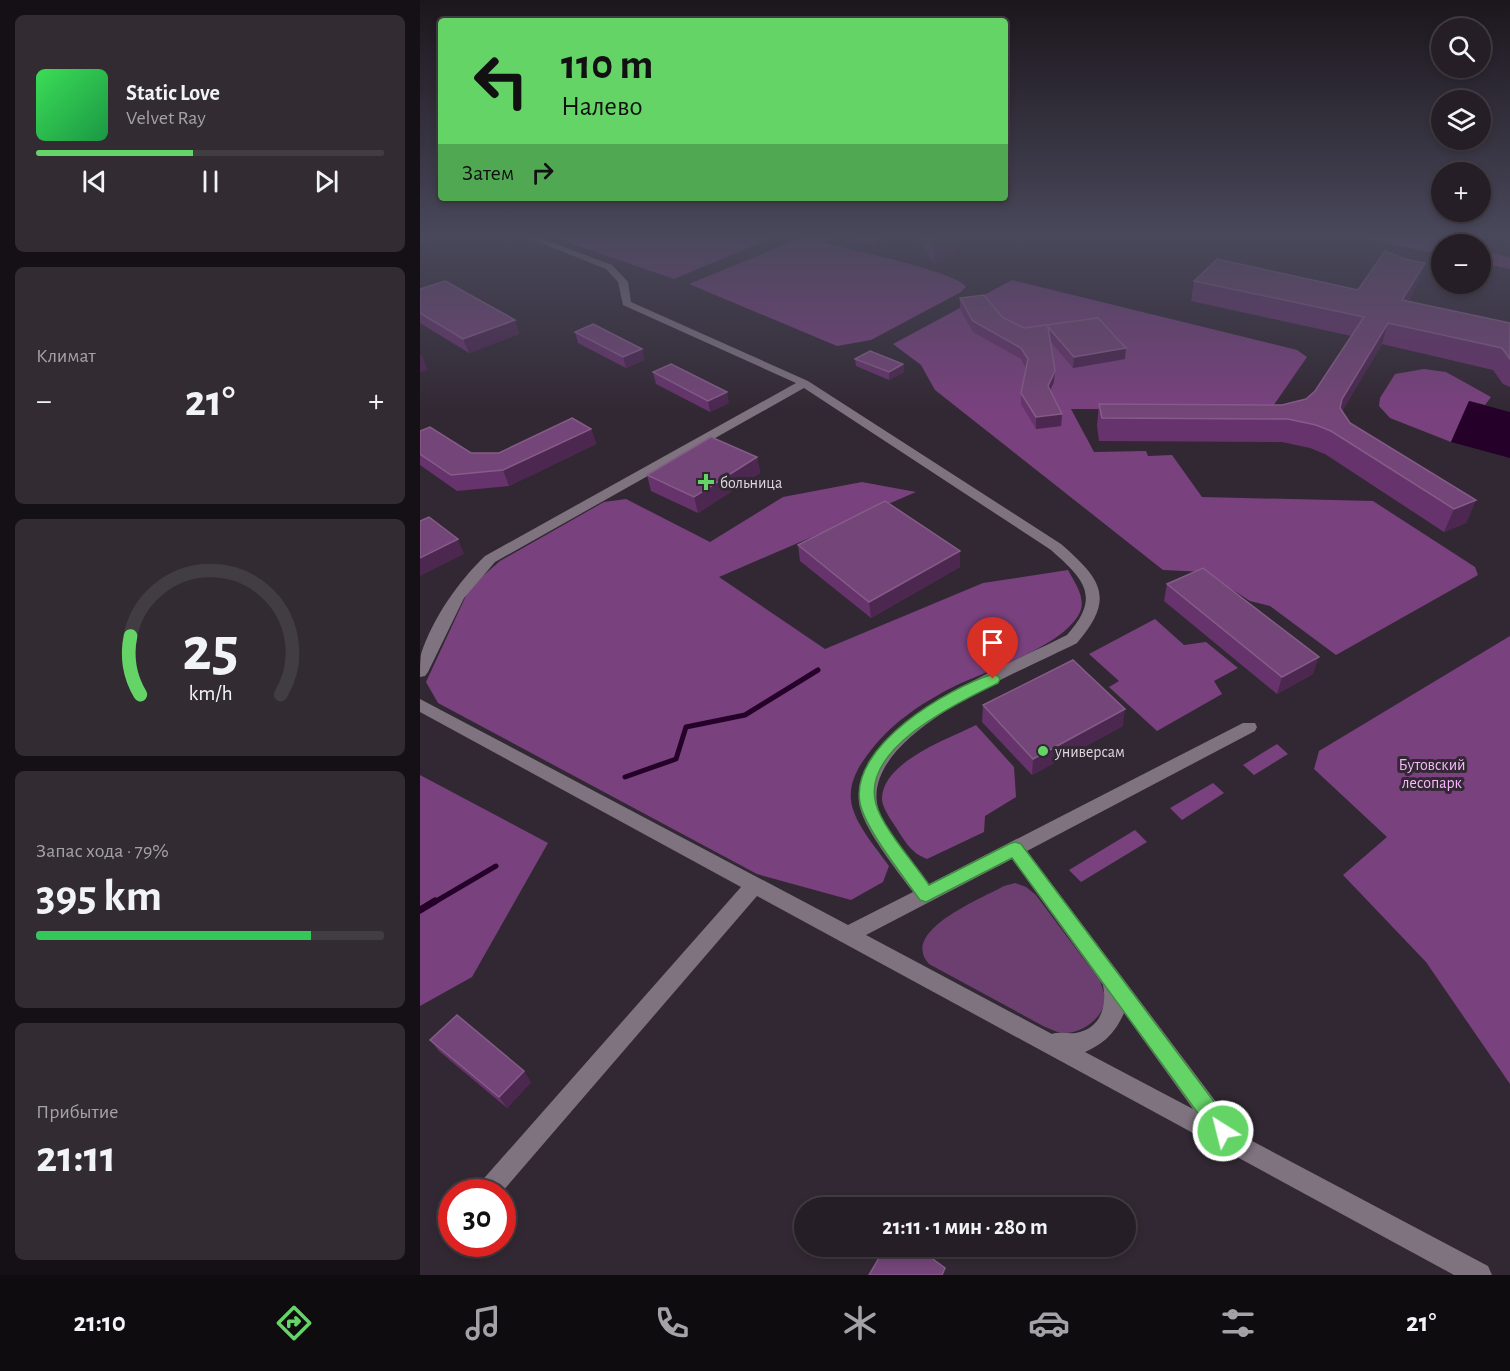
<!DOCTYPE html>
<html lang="ru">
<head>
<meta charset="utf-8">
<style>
  :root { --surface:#261e26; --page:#322b32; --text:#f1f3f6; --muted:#a4a2a7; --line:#423c43; --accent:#65d467 }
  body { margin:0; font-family:"Alegreya Sans",sans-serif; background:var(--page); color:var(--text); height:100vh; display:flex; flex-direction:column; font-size:22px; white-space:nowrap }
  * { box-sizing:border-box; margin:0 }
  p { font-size:20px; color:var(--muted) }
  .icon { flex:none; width:33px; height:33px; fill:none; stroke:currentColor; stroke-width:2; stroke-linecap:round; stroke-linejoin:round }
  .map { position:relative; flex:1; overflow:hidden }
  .sheet { display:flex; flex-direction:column; gap:15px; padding:15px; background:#151015; width:420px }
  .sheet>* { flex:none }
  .hud { position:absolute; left:18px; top:18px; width:570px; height:183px; border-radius:6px; box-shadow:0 3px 9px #0003,0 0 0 2px var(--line); background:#65d467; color:#111; overflow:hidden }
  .controls { position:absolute; left:1011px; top:18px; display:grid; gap:12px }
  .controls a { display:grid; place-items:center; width:60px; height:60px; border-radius:50%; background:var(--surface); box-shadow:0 3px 9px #0003,0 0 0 2px var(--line); font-size:30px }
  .speed { position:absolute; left:18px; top:1179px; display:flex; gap:12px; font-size:30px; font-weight:700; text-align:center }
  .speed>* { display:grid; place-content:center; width:78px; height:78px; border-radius:50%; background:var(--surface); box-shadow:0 3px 9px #0003,0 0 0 2px var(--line); line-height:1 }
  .speed .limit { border:9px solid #d22; background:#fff; color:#111 }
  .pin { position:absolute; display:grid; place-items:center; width:51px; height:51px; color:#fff; margin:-62px -26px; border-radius:50% 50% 50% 0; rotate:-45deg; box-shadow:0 0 6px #0007 }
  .pin .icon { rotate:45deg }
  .me { position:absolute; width:66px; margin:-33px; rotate:324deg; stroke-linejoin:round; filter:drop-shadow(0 0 4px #0008) }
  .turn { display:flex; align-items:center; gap:21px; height:126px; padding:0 24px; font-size:27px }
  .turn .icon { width:78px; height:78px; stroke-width:2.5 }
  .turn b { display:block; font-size:42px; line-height:51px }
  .then { display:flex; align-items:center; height:57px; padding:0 24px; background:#0003; gap:12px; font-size:22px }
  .big { font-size:45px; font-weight:600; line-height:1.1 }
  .sheet .tile { flex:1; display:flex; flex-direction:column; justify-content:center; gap:9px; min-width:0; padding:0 21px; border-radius:9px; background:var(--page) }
  .sheet .dial { align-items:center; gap:0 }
  .dial svg { height:156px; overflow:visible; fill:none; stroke:var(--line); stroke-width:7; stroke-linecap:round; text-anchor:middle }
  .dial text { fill:var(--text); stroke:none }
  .song { display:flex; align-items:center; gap:18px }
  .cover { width:72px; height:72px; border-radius:9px; background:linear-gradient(135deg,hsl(130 70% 55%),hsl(140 70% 35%)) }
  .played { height:6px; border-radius:3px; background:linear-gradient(90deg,var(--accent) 45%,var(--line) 45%) }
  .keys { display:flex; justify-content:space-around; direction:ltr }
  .heat { display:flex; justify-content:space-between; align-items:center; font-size:33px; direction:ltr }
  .charge { height:9px; border-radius:4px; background:linear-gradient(90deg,#34c759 79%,var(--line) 0) }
  .trip { position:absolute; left:374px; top:1197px; width:342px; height:60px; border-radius:30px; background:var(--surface); box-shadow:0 3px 9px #0003,0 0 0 2px var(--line); font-weight:600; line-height:60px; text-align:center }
  .menu { display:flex; height:96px; justify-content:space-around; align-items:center; background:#0f0c0f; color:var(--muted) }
  .menu .icon { width:42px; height:42px }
  .menu .current { color:var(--accent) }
  .menu b { font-size:27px; color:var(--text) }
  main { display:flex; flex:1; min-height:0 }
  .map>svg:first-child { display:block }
  .green { fill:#6d3f71 }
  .forest { fill:#7a417f }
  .water { fill:#250029 }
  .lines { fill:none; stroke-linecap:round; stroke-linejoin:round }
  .stream-far1 { stroke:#250029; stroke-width:5 }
  .stream { stroke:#250029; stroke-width:7 }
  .minor { fill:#7f7380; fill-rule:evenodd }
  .wall { fill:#67336c }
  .shaded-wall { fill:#4c2750 }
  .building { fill:#744578; stroke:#855c88; stroke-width:1.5 }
  .route { fill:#65d467; stroke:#428a43; stroke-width:1.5 }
  .poi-dot { fill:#65d467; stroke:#322833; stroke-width:2 }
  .labels { text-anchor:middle; stroke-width:6; stroke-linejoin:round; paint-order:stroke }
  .poi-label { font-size:16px; fill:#dfd8df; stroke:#322833; text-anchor:start }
  .park-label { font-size:16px; fill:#f8b7fd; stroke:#322833 }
</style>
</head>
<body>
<main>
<section class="sheet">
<div class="tile">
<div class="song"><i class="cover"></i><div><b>Static Love</b><p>Velvet Ray</p></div></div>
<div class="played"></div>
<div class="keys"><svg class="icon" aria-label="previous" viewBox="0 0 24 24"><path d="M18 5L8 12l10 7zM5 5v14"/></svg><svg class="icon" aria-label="pause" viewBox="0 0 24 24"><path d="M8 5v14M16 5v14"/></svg><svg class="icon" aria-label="next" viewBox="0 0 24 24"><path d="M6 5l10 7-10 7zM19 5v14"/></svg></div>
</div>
<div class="tile"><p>Климат</p>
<div class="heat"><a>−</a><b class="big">21°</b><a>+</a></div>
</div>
<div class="tile dial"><svg viewBox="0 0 100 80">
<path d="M14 69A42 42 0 1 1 86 69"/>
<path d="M14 69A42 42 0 0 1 9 39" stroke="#65d467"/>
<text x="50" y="56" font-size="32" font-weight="700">25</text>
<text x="50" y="72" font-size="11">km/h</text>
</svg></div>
<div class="tile"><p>Запас хода · 79%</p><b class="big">395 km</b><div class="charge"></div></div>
<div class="tile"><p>Прибытие</p><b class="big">21:11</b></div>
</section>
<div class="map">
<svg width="1090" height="1275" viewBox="0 0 1090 1275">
  <rect width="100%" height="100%" fill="#322833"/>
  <path class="green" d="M595,883L606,887L616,895L680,981C682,987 685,994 685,1000C683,1018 662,1034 643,1033C638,1033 631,1029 625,1027L509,964C479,931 561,899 584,886Z"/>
  <path class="forest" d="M126,235H359L254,279Z
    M388,235H418L404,243C428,249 538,272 546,287L541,292L451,340L417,346L269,284Z
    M931,235H993L1037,244H1022L1021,255Z
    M1060,250L1090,257V269L1061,263Z
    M592,280L877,350L887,357L851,409H651L674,452L726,451L728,456L752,455L782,497L953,501L1055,567L1058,575L916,655L850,606L830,601L785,572L743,570L515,390L501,365L473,344Z
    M1004,369L1026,372L1071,397L1065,405L1049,401L1031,442L970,418L959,406L960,398L975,374Z
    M442,482L496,492L299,577L405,649L563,583L648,570C655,583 666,598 660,612C645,646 565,671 533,687C501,703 469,725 448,754C438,767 429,783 431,800C433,822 457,849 469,866L463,882L431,900L337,874L18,703L6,682L50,587L80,561L184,502L206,499L290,542L363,497Z
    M735,619L764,645L786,642L818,668L794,681L802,694L737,731L689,687L699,681L669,654Z
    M1090,636V1084L1006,962L923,875L967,837L894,769L899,751Z
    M556,725L594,767L596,797L565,816L564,832L507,859C489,852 484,839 473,823C469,817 462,806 462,799C462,762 528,739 556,725Z
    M857,744L868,754L834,775L823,765Z
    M0,775L128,843L52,977L0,1006Z
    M793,783L804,793L762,820L750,808Z
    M715,830L727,842L661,882L649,870Z"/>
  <path class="water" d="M1049,401L1090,412V458L1031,442Z"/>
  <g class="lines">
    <path class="stream-far1" d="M205,777L256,759L266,727L325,715L398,670
      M13,903L76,866"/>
    <path class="stream" d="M0,910L15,901"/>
    <path class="minor" d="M101,235H112L192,265L208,282L211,302L388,381L641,544C681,579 696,598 657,643C605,670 446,731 457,803C461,829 494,863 509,884L823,723H835L837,727L835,731L607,851L821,1135L1068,1266L1072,1275H1034L337,896L82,1192H55L59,1184L321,887L0,712V699L428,925L493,892C478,872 441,826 439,802C433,723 589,665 647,635C681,597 665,580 631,550L384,388L75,562L44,598L8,672L5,676L0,677C0,670 0,661 1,654C13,618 38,582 65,556L376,383L203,305L198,282L186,269ZM592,859L683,985C687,1004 682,1026 660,1032C651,1035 641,1031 632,1034L446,935ZM704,1013L773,1109L665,1052C685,1043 695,1033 704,1013Z"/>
  </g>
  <path class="wall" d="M432,235H475L456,246L432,241Z
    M496,235H534V255L525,256V257L514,265Z
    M985,259L1005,263L998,283L988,301L1090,323V387L1083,384L1073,370L962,344L922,411L930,423L1056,500L1046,523L1024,532L905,454L890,448L862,442L679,441L677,426L679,404L862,405L886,399L895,391L931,336L771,301L774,281L938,290Z
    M0,289L95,320L99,334L49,353L0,323Z
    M540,298L604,328L678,318L705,359L653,368L630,341L634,382L630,391L642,414L641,426L616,429L601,404V393L606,368L601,359L553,332L540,309Z
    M155,332L222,349L224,360L206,368L158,343Z
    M435,359L483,364L484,372L469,380L436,366Z
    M233,372L309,403L290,412L236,384Z
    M171,429L176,444L89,486L37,491L0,465V431L51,453H79Z
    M337,457L340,473L278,513L231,491L227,475Z
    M378,545L540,567L451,618L380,561Z
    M747,584L893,674L857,694L744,601Z
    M563,705L703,726L612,775L562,722Z
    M10,1040L111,1082L87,1108L19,1051Z"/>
  <path class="shaded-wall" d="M0,235H24L0,243Z
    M456,235H475L456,246Z
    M518,235H534V255L525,256V257L514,265L513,238Z
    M1005,263L998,283L976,320L982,300Z
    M95,320L99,334L49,353L43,339Z
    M968,323L962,344L915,422L922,399Z
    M706,348L705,359L653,368L654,357Z
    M222,349L224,360L206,368L203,357Z
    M0,355H2L8,370L0,372Z
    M483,364L484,372L469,380V372Z
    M635,371L634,382L627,397L628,386Z
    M307,392L309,403L290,412L288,401Z
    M642,414L641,426L616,429V417Z
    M171,429L176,444L89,486L83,470Z
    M337,457L340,473L278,513L274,497Z
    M1056,500L1046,523L1024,532L1034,509Z
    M38,539L44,554L0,576V558Z
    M540,551V567L451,618L449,602Z
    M899,657L893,674L857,694L862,677Z
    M705,709L703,726L612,775L613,759Z
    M104,1071L111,1082L87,1108L79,1097Z"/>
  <path class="building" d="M965,251L985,259L1005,263L982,300L1090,323V359L1082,348L968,323L922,399L920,408L930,423L1056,500L1034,509L911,431L896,425L868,419L682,418L679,404L862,405L886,399L895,391L944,317L774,281L797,259L938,290Z
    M25,281L95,320L43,339L0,313V289Z
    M564,295L582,317L604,328L678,318L706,348L654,357L628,327L635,371L628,386L642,414L616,417L601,393L608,359L601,348L553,321L540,298Z
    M173,324L222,349L203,357L155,332Z
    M450,351L483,364L469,372L435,359Z
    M251,364L307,392L288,401L233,372Z
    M152,418L171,429L83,470L31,475L0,454V431L10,427L51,453H79Z
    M291,437L337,457L274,497L227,475Z
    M465,501L540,551L449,602L378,545Z
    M9,517L38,539L0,558V521Z
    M783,568L899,657L862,677L747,584Z
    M653,660L705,709L613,759L563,705Z
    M37,1015L104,1071L79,1097L10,1040Z
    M466,1246H495L525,1268L522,1275H449Z"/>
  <linearGradient id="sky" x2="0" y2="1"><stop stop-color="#1c161c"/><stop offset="0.57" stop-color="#49485b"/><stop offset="1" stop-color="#49485b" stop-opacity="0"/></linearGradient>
  <rect width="1090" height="413" fill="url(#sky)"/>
  <path class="route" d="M573,674L578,676L580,679L578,683C539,702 440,748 456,804C462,827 495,864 509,885L589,844L595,842L601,844L810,1123L813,1131L810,1138L803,1141L796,1138L592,858L506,902L500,900C484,877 445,829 440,803C429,746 528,688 573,674Z"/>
  <g class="poi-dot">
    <path d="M283 473h6v6h6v6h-6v6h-6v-6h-6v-6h6z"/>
    <circle cx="623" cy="751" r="6"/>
  </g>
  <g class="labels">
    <g class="poi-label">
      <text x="300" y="488">больница</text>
      <text x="635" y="757">универсам</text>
    </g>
    <g class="park-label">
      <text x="1012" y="770">Бутовский<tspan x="1012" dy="18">лесопарк</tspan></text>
    </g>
  </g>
</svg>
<div class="controls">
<a><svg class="icon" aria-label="search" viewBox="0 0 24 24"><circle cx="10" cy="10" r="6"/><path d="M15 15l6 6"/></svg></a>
<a><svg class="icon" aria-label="layers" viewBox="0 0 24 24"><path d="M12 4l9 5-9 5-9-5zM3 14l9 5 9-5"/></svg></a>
<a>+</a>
<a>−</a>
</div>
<div class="speed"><div class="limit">30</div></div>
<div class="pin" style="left:573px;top:679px;background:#d93025"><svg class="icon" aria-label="arrive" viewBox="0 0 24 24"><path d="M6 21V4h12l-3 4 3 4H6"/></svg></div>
<svg class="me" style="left:803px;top:1131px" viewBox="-20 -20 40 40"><circle r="17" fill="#65d467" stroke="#fff" stroke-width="3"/><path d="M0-11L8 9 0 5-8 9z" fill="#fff"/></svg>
<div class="trip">21:11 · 1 мин · 280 m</div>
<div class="hud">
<div class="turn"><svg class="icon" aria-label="left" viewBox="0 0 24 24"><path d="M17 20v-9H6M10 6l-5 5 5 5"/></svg><div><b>110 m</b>Налево</div></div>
<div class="then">Затем<svg class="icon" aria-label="right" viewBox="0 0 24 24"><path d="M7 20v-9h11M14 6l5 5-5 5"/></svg></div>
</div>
</div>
</main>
<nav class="menu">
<b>21:10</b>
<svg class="icon current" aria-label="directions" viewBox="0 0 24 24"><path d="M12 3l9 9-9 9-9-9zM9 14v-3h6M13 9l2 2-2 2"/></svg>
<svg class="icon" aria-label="music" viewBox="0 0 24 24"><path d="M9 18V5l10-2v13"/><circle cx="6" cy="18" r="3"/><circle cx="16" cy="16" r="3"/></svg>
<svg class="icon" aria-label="phone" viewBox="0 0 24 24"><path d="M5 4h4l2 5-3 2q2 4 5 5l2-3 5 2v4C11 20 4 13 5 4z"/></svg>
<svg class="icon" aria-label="climate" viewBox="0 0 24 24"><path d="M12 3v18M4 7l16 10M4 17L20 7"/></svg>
<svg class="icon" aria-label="car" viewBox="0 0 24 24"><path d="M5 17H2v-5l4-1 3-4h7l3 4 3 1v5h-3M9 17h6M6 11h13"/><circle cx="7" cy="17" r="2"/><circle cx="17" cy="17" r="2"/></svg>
<svg class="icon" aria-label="filters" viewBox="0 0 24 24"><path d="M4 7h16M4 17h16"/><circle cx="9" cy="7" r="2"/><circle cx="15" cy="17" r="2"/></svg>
<b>21°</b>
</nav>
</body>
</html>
